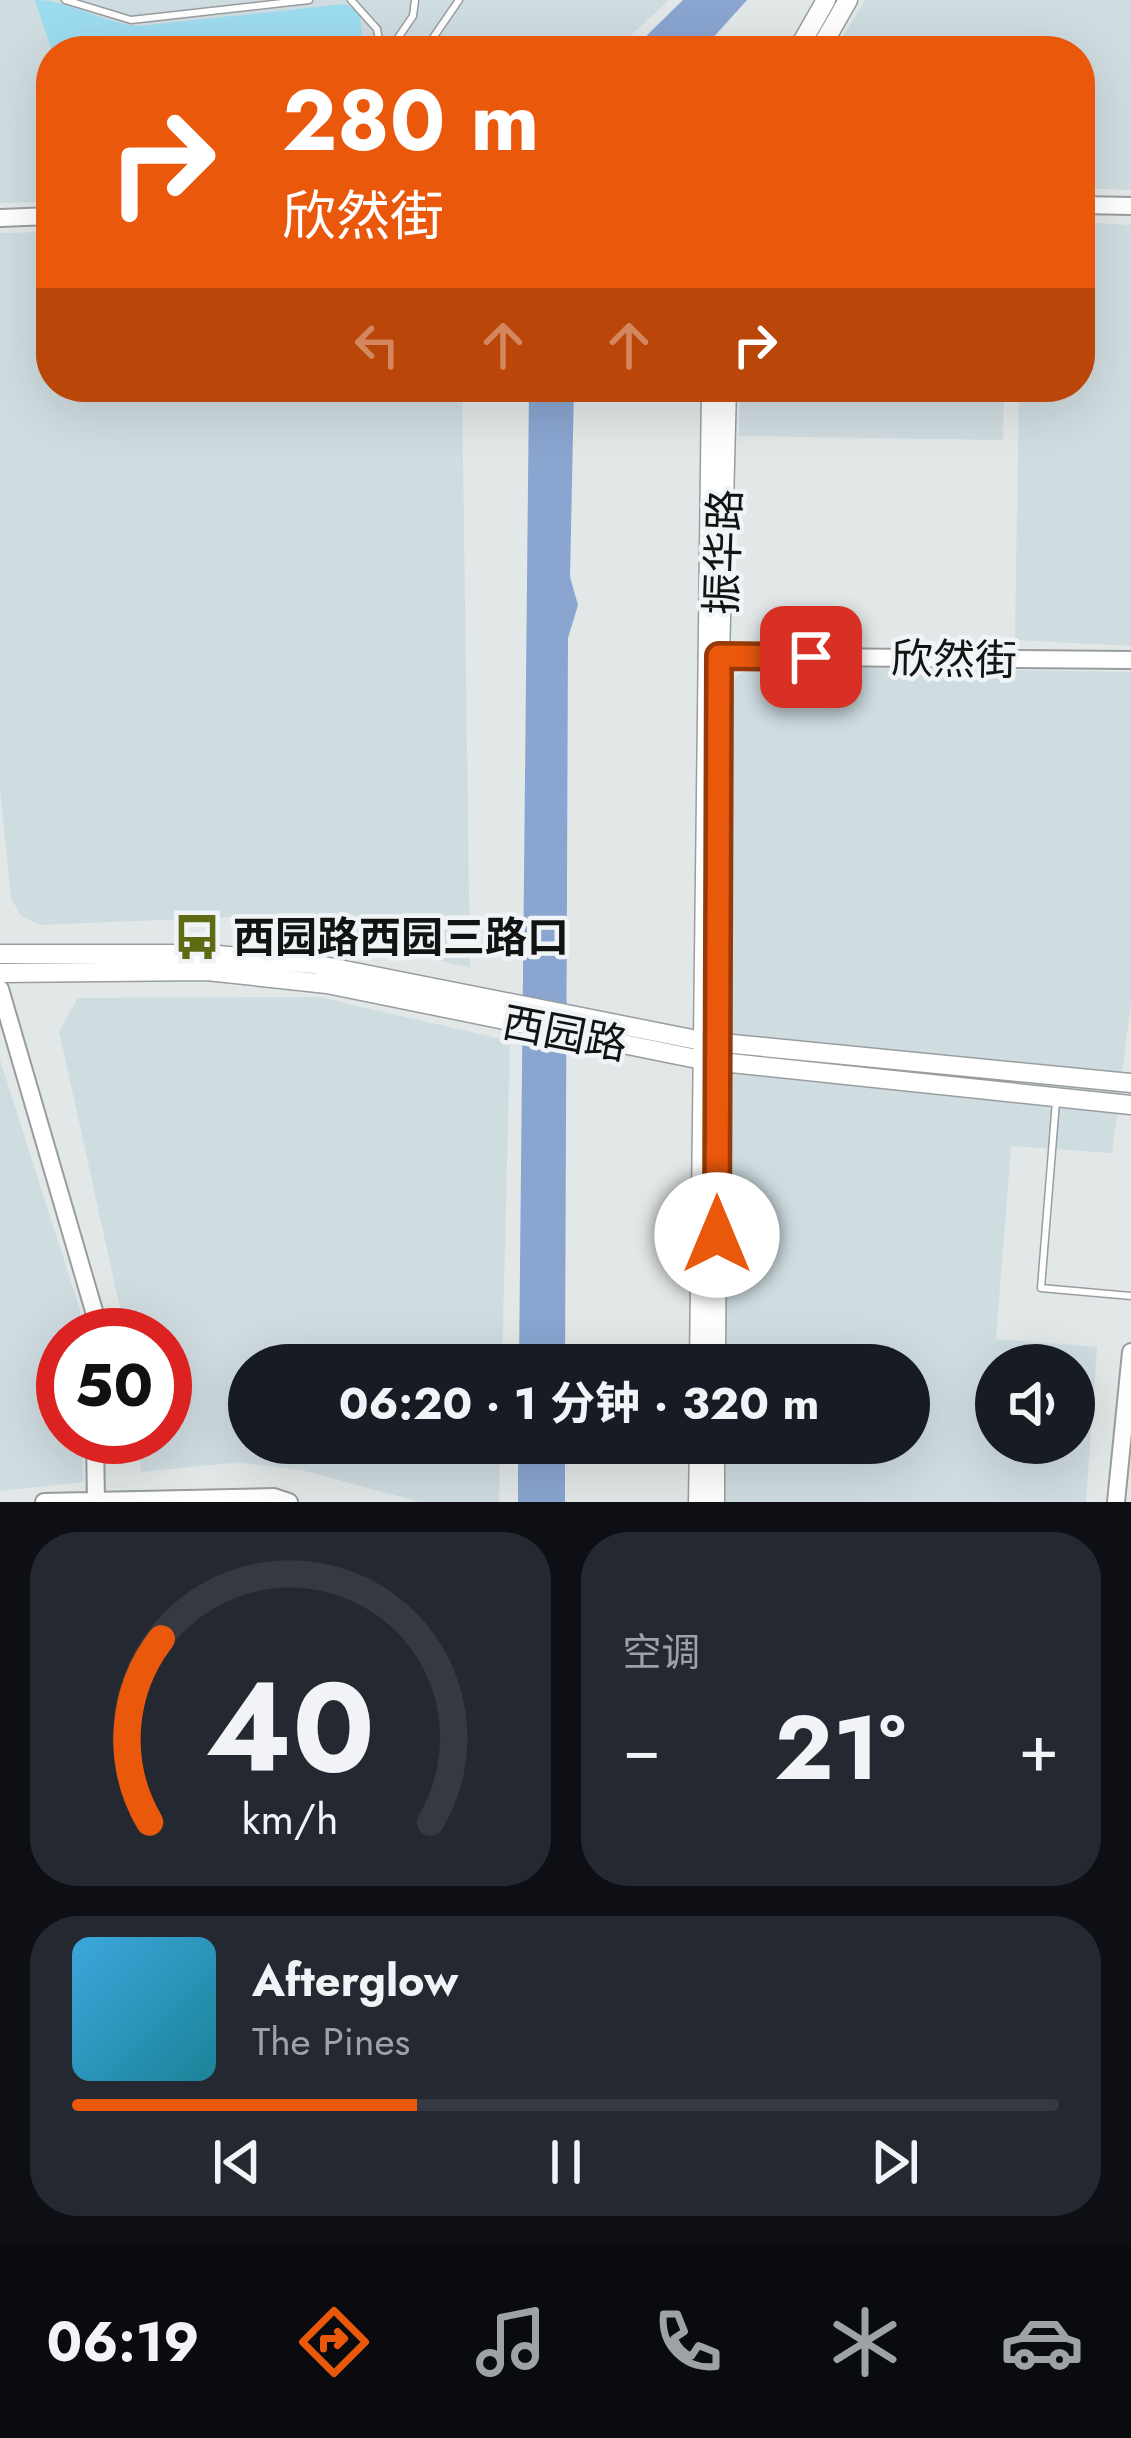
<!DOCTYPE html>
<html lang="zh">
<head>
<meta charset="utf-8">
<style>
  :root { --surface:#171b24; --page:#242831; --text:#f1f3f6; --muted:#9ea1a6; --line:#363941; --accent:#ea580c }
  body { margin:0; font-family:Jost,"Noto Sans SC",sans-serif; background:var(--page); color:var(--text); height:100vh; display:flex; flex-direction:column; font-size:45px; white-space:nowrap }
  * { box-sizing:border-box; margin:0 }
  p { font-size:39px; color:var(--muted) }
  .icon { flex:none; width:66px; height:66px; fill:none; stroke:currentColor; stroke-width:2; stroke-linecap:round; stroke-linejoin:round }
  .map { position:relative; height:1502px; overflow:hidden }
  .drawer { display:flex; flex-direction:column; gap:30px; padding:30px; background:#0d0f14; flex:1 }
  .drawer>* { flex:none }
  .top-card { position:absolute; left:36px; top:36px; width:1059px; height:366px; border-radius:48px; box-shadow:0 12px 48px #0002; background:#ea580c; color:#fff; overflow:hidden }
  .fabs { position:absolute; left:975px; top:1344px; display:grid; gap:24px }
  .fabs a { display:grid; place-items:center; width:120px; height:120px; border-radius:50%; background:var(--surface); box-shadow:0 12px 48px #0002; font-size:60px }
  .speed { position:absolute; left:36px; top:1308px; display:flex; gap:24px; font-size:60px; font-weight:700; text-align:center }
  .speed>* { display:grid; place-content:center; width:156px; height:156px; border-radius:50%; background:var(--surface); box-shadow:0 12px 48px #0002; line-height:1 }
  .speed .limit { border:18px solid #d22; background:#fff; color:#111 }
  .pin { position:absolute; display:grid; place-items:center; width:102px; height:102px; color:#fff; margin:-51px; border-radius:24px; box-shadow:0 6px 18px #0006 }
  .me { position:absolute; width:132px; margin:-66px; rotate:0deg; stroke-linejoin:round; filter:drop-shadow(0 0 9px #0008) }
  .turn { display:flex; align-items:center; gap:42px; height:252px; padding:0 48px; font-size:54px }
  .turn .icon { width:156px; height:156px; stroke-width:2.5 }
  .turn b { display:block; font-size:84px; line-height:102px }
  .lanes { display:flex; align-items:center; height:114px; padding:0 48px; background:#0003; justify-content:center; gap:60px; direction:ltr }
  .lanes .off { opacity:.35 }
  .big { font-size:90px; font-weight:700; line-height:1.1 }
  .drawer .widget { flex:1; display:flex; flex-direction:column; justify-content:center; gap:18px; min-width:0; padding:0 42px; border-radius:48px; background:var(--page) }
  .drawer .dial { align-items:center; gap:0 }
  .dial svg { height:312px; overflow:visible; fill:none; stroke:var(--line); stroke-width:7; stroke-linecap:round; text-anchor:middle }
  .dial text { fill:var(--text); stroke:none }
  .song { display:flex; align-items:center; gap:36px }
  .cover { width:144px; height:144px; border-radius:18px; background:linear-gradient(135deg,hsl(200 70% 55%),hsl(190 70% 35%)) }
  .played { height:12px; border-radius:6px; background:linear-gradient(90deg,var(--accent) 35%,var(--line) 35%) }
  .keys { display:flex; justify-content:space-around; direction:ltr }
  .heat { display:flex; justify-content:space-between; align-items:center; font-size:66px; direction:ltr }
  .drawer .tiles { flex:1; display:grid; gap:30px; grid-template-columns:1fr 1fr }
  .widget:last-child { grid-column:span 2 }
  .trip { position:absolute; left:228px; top:1344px; width:702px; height:120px; border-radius:60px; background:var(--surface); box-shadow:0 12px 48px #0002; font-weight:700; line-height:120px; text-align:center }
  .menu { display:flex; height:192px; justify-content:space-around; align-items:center; background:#090b0e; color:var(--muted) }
  .menu .icon { width:84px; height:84px }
  .menu .selected { color:var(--accent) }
  .menu b { font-size:54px; color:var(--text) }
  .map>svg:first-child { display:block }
  .built { fill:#cfdce0; fill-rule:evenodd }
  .green { fill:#9ddcef }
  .water { fill:#89a5d0 }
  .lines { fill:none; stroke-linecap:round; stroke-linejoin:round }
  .service-casing { stroke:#999d9f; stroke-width:9 }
  .tertiary-casing { stroke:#999d9f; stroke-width:20 }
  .secondary-casing { stroke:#999d9f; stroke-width:21 }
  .service { stroke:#fff; stroke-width:6 }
  .tertiary { stroke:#fff; stroke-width:16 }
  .secondary { stroke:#fff; stroke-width:18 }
  .route-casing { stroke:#983908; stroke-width:30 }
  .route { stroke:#ea580c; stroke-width:21 }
  .labels { text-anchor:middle; stroke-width:9; stroke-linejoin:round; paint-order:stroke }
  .street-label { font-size:42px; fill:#121414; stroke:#f0f4f6 }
  .poi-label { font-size:42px; font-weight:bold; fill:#121414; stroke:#f0f4f6; text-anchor:start }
</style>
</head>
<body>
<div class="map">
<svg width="1131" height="1502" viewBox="0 0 1131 1502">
  <rect width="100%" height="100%" fill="#e2e7e8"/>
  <path class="built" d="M0,0H669L614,51H51V202L0,203Z
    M865,0H1131V190L1080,188V51H834Z
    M1080,222L1131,225V646L1015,640L1019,387H1080Z
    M51,232V387H462L470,968L256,916L40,925L21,916L11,898L0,790V233Z
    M740,387H1004L1003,440L739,436Z
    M752,666L1131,672V1003L1112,1153L1011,1146L996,1339L1097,1347L1086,1502H722L723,1443H909V1365H724L731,698L735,678ZM996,1365H1074V1443H996Z
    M319,997L510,1041L502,1365H249V1443H500L499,1502H420L305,1471L240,1462L141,1472L139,1437H165V1335H126L59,1031L78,998Z
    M0,1060L80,1310L81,1335H63V1437H82L83,1482L0,1491Z"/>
  <path class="green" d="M35,0C70,0 101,23 139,26L344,4L360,12L362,39L328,51H52Z"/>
  <path class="water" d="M683,0H747L701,51H631Z
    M529,387H574L570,577L578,605L568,638L565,1365H519Z
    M518,1443H565V1502H518Z"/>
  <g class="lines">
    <defs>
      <path id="service" d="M65,0L131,20L309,0
        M351,0L377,29L381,51
        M389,51L413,16L415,0
        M424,51L459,0
        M1056,1101L1041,1288L1131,1296"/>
      <path id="tertiary" d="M1080,205L1131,206
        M0,218L51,216
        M707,656L1131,660
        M0,989L94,1311V1335
        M95,1437L96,1502
        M44,1502L274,1497L289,1502
        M1116,1502L1131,1352"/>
      <path id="secondary" d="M797,51L826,0
        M819,51L848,0
        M0,954H207L314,964L702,1041L1131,1083
        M0,973L207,971L327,984L702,1060L1131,1105
        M699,1365L711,387
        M716,1365L720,656L727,387
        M698,1502L699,1443
        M715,1502V1443"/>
    </defs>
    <use href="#service" class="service-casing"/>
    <use href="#tertiary" class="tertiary-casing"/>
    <use href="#secondary" class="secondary-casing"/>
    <use href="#service" class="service"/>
    <use href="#tertiary" class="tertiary"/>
    <use href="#secondary" class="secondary"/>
  </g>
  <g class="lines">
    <defs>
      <path id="route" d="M717,1235L719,656L811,657"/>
    </defs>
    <use href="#route" class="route-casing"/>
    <use href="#route" class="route"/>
  </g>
  <defs>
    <symbol id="bus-bare" viewBox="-9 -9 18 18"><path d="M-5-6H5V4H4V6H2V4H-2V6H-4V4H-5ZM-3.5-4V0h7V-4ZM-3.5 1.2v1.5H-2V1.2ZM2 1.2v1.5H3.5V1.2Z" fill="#5e6b14" stroke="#f0f4f6" stroke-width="2.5" paint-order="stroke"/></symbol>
  </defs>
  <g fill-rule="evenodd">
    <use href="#bus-bare" x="164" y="904" width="66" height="66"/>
  </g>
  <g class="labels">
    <g class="street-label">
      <text transform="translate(723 552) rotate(-88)" y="15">振华路</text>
      <text transform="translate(954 659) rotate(1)" y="15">欣然街</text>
      <text transform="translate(565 1033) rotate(11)" y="15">西园路</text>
    </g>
    <g class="poi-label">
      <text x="233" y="952">西园路西园三路口</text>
    </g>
  </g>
</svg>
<div class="fabs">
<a><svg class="icon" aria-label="sound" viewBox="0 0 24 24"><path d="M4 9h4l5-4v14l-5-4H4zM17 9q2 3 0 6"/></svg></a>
</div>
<div class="speed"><div class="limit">50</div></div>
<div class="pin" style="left:811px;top:657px;background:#d93025"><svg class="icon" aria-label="arrive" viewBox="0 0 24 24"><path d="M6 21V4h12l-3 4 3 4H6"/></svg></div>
<svg class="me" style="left:717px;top:1235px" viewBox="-20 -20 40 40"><circle r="19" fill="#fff"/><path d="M0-13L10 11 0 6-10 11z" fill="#ea580c"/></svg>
<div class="trip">06:20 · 1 分钟 · 320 m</div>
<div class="top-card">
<div class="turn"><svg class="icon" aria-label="right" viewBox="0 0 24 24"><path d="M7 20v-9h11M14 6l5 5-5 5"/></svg><div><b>280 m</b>欣然街</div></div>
<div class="lanes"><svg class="icon off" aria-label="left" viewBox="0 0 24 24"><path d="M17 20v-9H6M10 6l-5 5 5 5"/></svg><svg class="icon off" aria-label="ahead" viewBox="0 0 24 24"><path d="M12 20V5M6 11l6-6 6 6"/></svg><svg class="icon off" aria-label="ahead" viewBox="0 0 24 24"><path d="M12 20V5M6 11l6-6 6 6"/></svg><svg class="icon" aria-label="right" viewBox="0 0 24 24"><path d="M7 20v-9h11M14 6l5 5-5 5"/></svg></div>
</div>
</div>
<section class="drawer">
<div class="tiles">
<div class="widget dial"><svg viewBox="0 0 100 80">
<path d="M14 69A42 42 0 1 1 86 69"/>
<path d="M14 69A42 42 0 0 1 17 22" stroke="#ea580c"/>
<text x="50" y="56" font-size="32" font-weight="700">40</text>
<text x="50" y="72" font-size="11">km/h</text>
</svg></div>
<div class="widget"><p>空调</p>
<div class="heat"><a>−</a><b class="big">21°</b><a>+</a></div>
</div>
<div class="widget">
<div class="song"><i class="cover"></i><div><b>Afterglow</b><p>The Pines</p></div></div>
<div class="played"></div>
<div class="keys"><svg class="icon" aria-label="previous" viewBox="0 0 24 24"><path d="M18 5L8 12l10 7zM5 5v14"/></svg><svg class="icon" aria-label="pause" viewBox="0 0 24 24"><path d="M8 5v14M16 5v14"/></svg><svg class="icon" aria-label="next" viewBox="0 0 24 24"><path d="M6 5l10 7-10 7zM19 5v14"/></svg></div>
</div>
</div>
</section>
<nav class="menu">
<b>06:19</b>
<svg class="icon selected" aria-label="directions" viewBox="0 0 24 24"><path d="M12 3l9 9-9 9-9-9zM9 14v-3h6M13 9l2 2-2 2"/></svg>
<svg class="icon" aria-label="music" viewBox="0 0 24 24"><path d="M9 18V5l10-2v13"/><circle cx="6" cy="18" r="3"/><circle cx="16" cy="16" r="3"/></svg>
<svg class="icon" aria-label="phone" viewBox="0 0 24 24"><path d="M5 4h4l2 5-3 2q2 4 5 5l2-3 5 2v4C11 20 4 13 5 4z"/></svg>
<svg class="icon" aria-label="climate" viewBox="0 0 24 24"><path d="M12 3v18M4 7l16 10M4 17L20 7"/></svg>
<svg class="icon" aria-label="car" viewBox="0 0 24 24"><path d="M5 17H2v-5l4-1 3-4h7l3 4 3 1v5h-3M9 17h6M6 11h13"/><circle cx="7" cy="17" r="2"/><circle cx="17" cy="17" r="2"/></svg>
</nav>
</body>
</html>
